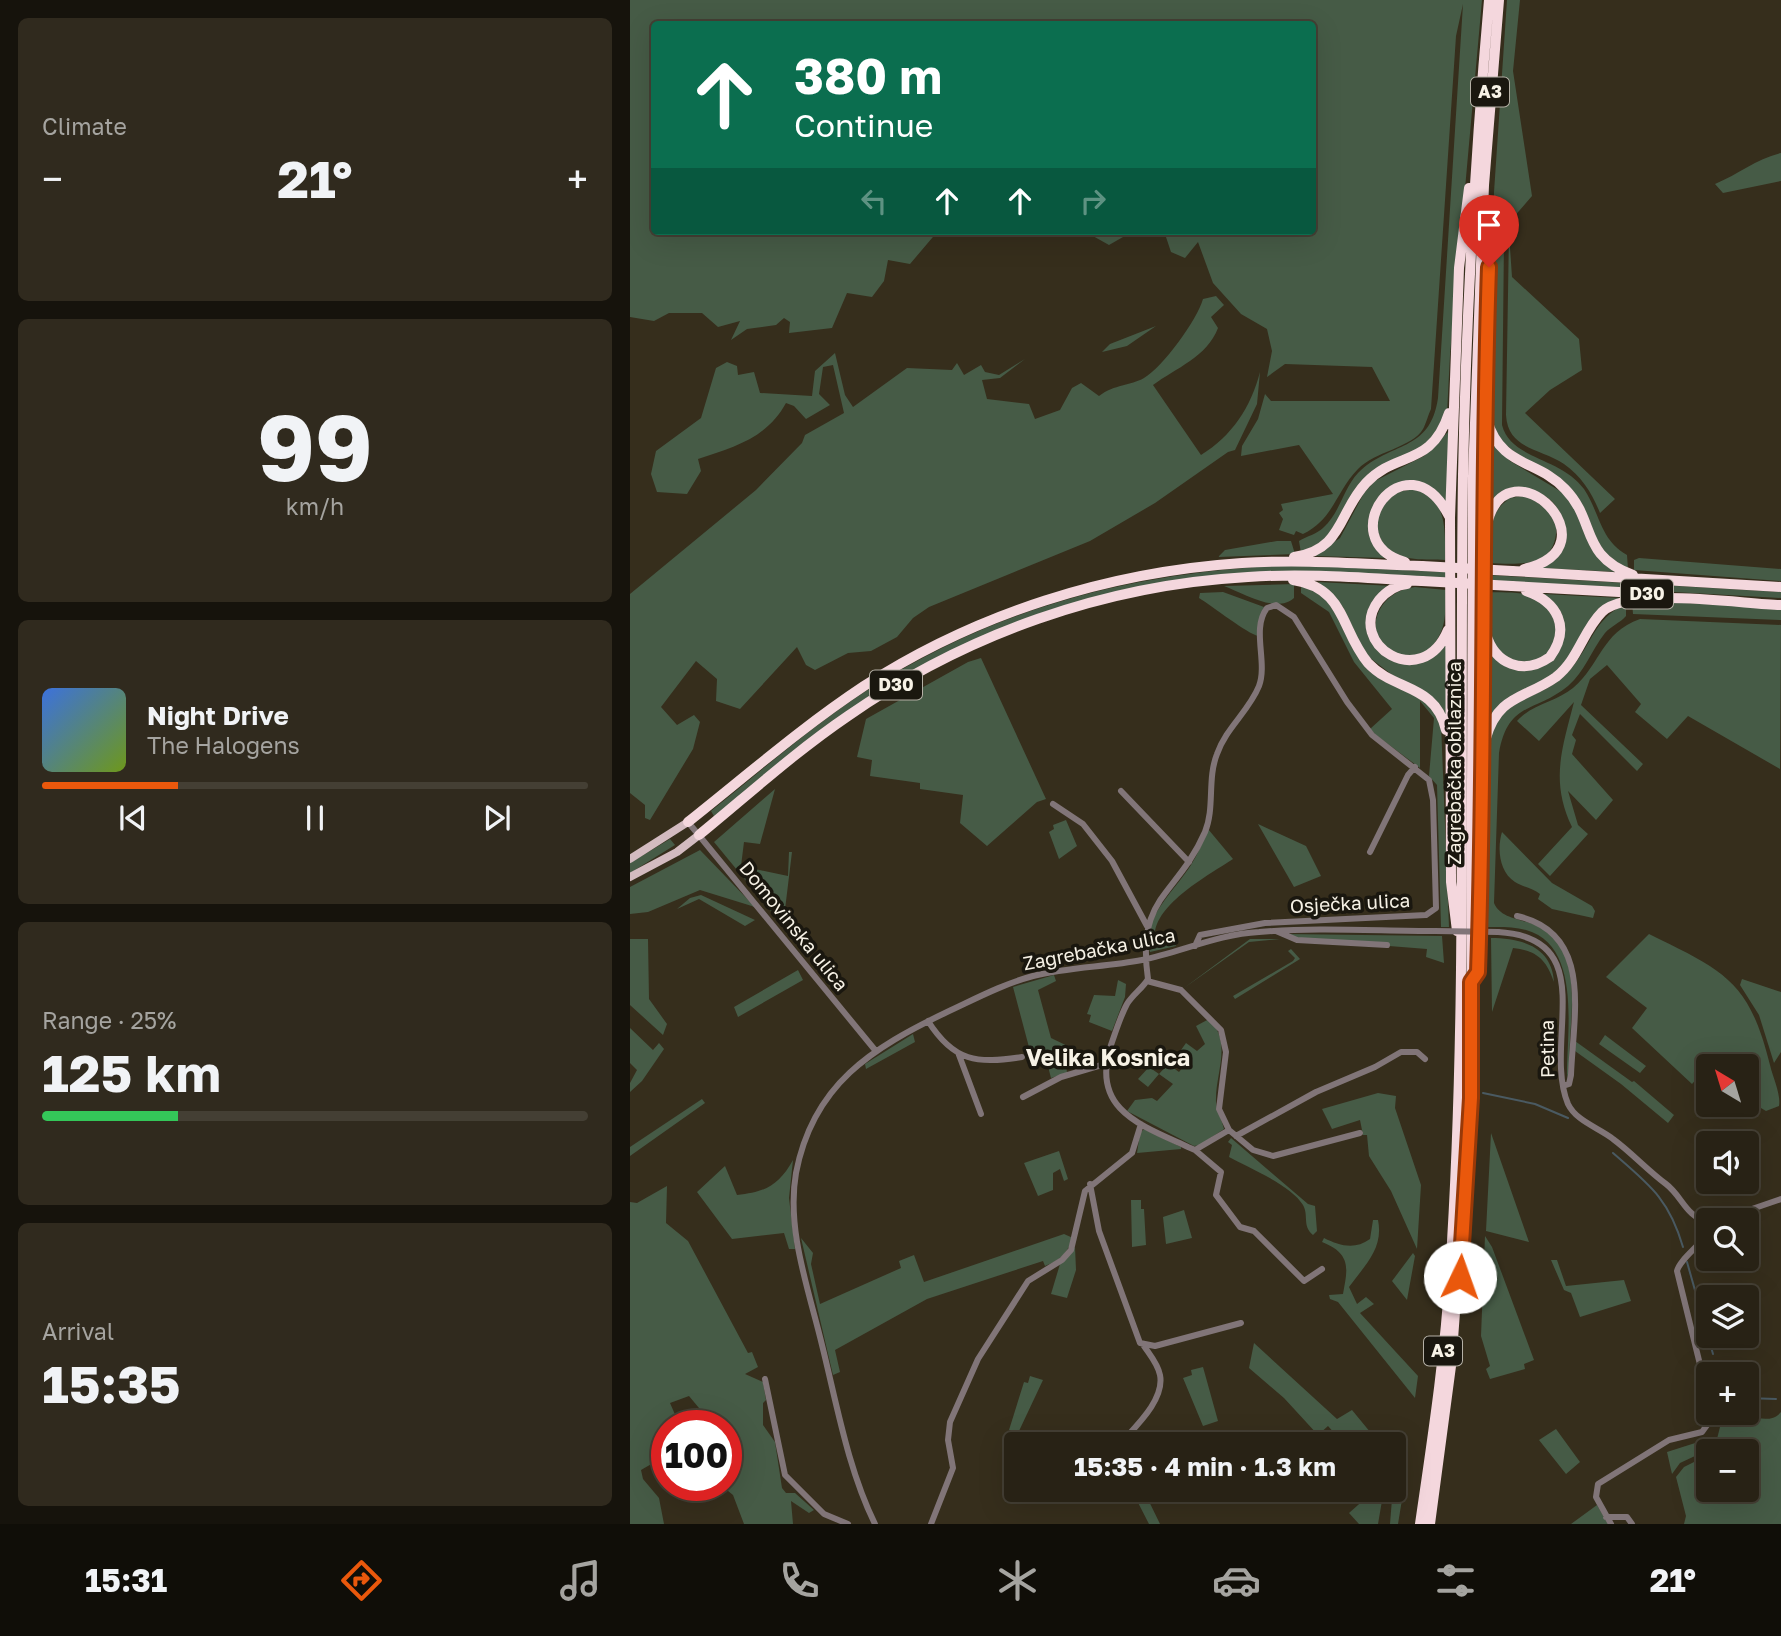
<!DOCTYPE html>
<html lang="en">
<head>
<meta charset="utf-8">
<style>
  :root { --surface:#282215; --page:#302a1e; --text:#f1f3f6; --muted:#a5a4a0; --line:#443f34; --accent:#ea580c }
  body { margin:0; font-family:"Golos Text",sans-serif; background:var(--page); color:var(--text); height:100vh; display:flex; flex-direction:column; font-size:26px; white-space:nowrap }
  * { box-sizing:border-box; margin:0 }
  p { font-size:23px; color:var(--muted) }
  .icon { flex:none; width:38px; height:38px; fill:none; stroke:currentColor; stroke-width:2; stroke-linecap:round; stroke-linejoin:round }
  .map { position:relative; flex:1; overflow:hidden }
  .drawer { display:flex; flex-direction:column; gap:18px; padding:18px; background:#16130c; width:630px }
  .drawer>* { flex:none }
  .banner { position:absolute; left:21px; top:21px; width:665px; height:214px; border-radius:7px; box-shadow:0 7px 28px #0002,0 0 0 2px var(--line); background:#0b6e4f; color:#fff; overflow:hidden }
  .needle { width:46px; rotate:322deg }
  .controls { position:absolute; left:1066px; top:1054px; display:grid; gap:14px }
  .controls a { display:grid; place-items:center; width:63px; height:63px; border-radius:7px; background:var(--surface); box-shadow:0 7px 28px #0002,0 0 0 2px var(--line); font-size:35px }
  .speed { position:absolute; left:21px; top:1410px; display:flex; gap:14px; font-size:35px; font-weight:700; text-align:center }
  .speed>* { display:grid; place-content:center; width:91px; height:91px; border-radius:50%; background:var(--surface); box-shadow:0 7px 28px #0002,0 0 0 2px var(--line); line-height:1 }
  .speed .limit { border:10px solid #d22; background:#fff; color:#111 }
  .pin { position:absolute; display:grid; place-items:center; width:60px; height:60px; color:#fff; margin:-72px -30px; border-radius:50% 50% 50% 0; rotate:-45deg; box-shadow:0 0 7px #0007 }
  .pin .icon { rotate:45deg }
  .me { position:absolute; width:77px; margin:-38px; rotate:3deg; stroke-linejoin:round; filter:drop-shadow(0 0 5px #0008) }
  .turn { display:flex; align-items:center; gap:24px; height:147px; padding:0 28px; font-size:32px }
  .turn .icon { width:91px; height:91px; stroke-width:2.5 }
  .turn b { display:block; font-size:49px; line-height:60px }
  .lanes { display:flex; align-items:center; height:66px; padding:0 28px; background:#0003; justify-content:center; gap:35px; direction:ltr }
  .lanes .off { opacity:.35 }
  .big { font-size:52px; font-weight:700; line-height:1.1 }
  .drawer .card { flex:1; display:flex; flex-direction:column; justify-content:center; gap:10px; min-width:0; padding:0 24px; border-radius:10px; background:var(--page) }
  .drawer .dial { align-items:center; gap:0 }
  .dial b { font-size:91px; line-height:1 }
  .song { display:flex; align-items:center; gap:21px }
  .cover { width:84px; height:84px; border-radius:10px; background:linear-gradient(135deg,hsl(220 70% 55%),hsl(80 70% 35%)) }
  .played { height:7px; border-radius:4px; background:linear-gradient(90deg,var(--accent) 25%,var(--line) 25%) }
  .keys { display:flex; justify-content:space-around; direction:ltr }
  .heat { display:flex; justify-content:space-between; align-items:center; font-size:38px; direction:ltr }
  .charge { height:10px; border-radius:5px; background:linear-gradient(90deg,#34c759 25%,var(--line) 0) }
  .trip { position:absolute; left:374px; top:1432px; width:402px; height:70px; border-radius:7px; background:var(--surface); box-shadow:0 7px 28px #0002,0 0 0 2px var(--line); font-weight:700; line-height:70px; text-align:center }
  .tabs { display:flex; height:112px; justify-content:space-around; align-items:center; background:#100e08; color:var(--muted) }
  .tabs .icon { width:49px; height:49px }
  .tabs .selected { color:var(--accent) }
  .tabs b { font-size:32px; color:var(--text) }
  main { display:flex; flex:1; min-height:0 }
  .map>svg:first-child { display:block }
  .green { fill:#465b46 }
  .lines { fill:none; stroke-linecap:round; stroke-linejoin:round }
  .stream { stroke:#4a5a62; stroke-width:2 }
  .minor { stroke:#817578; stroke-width:6 }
  .major { stroke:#d3bbc0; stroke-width:8 }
  .highway { stroke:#f4d7dd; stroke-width:10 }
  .minor-bridge { stroke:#817578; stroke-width:6 }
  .highway-bridge { stroke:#f4d7dd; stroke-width:10 }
  .route-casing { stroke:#983908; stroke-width:18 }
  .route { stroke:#ea580c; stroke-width:12 }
  .labels { text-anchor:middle; stroke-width:7; stroke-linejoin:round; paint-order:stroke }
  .shield { fill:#1a170f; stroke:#b5b0a6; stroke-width:2 }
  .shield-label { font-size:18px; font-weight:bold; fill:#f7f2e6 }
  .street-label { font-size:19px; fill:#f7f2e6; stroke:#1a170f }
  .quarter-label { font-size:23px; font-weight:bold; fill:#f7f2e6; stroke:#1a170f }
</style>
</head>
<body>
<main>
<section class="drawer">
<div class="card"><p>Climate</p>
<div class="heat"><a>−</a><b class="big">21°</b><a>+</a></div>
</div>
<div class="card dial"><b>99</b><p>km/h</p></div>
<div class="card">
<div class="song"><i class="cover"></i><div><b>Night Drive</b><p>The Halogens</p></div></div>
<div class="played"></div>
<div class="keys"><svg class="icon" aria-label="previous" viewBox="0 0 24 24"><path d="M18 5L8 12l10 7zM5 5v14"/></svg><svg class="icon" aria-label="pause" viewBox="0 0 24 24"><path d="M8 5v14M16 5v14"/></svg><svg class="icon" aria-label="next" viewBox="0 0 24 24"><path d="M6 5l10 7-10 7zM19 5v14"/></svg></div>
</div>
<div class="card"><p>Range · 25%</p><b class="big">125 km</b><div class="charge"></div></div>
<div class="card"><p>Arrival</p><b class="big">15:35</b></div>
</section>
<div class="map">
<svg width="1151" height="1524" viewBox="0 0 1151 1524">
  <rect width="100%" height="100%" fill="#362e1c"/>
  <path class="green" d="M0,0H852L820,355L817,414L803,441L747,472L702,536L671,553L669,541C677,536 687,534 693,528C710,513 713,489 728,473C760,441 800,453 808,398L833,4L826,36L801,409C798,415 796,424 793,429C783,447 744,452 728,469C706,491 704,519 673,534L666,531L664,535L649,530L653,519L649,513L653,510L651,504L703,494L669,445L611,456L612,446L628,419L635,394L641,401H760L742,367L655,364L637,377L642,351L637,329L611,314L583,283L568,242L555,258L541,252L534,231H682V24H24V231H308L280,264L258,260L254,281L242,297L217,293L202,328L159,333L160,322L154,318L146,325L117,329L101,340L110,321L88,327L72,313H39L24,321L0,317Z
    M877,0H890L883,71L902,196L882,219L874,239L872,425C881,460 931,457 954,489C970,513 970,540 997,555L998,569L973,553L951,506L870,440L863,423L861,318L864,192Z
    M1151,153V181L1093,193L1085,184C1109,174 1126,159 1151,153Z
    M454,231H494L493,237L479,245Z
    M879,233L882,277L949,339L952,370L920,390L895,413L985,499L970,513C962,493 952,477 934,464C911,448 878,450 876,415Z
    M586,296L594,305L581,317L588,328C577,357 546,368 523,385L571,455C602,436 621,407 630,372L627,404L605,450L598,452L525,503L460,541L299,607L283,618L267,637L241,651L218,653L185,670L176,665L167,647L110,709L86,701L87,679L66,661L31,707L47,725L64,715L70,722L63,749L20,820L15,818V805L0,793V594L126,490L172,443L175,435L214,413L203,365L193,367L189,394L200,405L176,419L164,406L156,403C137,438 104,447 68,459L71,471L57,494L27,492L21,474L26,451L71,418L86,368L97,362L107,366L108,375L124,372L130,393L182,396L185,371L205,353L215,395L223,407L277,368L322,370L327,363L334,375L351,365L355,372L369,375L395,359L370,378L352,380L357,399L399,404L405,419L430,410L442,388L451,383L469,396C485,384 500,386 514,378C533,367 567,320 573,299Z
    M526,326L497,346L472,352L480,344Z
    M819,431L817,506C797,471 749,480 739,518L757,558L684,556L710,538L734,493L745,481L794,456Z
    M859,435L880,461L935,494L988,572L912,568C940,544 942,500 900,490L858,509Z
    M786,489C818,499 815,533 815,560C797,559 770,562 756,547C742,532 744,503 764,494C770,491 779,490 786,489Z
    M898,496L926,516C931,567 898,565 858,563C859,535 859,494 898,496Z
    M647,541H661L665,554L588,557L595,550Z
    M1009,558L1151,569V581L1004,570V560Z
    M663,565L816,572V578L565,577L492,590L400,617L311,655L227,705L85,818L81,811C132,770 181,727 236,691C368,606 508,571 663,565Z
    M858,575L1151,592V598L886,583L858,580Z
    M688,582L763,586L754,591L739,631L777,664L801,658L817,641V717L735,654L713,607Z
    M664,584V598C646,614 613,593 594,586Z
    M671,584L701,601L731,660L801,706L811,723L819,927H811L807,785L799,776L804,718L790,701V768L746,735L740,729L762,709L724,662L699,612L671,593Z
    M785,587L816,590C815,619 817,629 798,652C790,654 778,658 771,656C728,643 744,591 785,587Z
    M593,592L634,607L628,636C618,634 582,606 569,598L570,593Z
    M858,592C871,593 889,591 901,596C932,610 937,651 904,662C896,664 884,661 877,660L859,637Z
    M914,594L990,598L984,600L936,664L857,725L856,647C876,676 889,670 919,662L932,614Z
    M1016,601L1151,608V620L1003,614L1002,602Z
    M996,604V616C990,623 981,626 975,633C961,651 955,671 938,686C905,713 878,701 869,753L864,903C871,920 895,919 910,927C950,950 942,1003 940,1041C939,1054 940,1067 937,1079C936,1034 953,946 896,930C882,926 866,927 852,927L859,745C869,692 909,704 938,672C961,648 963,618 996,604Z
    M1010,619L1151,625L1150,769L1058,716L1037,739L1005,712L1011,704L977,665L960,679L951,705L1013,764L1007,771L950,714L942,735L946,740L942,754L983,800L966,820L938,791L948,825L958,834L920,876L908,864L942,827C920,781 932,749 944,702L909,741L887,721C902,704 926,702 943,688C971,664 971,633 1010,619Z
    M351,658L416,799L407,802L357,846L330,823L333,795L290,789V783L240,776L242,760L227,757L236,719L338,662Z
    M145,789L130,844L114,842L111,866L158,876L159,852H162L153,926L84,842Z
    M436,820L447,846L429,859L419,832L424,829L423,825Z
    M628,824L676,846L691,876L664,887Z
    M578,829L603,859C579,875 521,906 525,939L531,944L542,936L546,946L520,952C508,922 547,888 561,865C568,854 573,841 578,829Z
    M872,832L922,883L962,906L965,911L963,918L922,909L908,899L910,894C903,888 893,887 885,882C869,872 867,848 872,832Z
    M40,839L45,845L0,873V863Z
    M70,850L125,907L70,890L18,912L0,914V887Z
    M71,895L125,920L115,926L69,899L47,909L60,898Z
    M654,934L812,936L814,963L796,957L797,949L759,946V943L667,938Z
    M1019,934C1094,971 1119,980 1140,1065C1143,1078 1151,1094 1149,1106L1136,1111L1131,1108L1122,1083H1117L1116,1066H1078L1062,1084L1002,1028L1017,1008L976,977Z
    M861,938C892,938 922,947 924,982C916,959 907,951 883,948L862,1012Z
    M0,939H18L19,999L37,1024L33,1035L0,1005Z
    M620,939H650L619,942L554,988Z
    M661,949L670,959L605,999L603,996L663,961L665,958L658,951Z
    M168,970L173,980L108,1017L104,1007Z
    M424,975L426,981L408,990L421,1038L448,1051L436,1063L437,1073L421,1078L413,1047L400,1051L383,987Z
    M1112,979L1151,992V1052L1144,1063L1129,1015L1110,985Z
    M488,980L496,984L495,997L482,1031L459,1022L461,1015L457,1014L464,995L485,996Z
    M579,1019C603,1043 585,1073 586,1102C587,1111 592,1120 594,1129L570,1145L564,1146L497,1111L505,1100L522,1098L527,1101L543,1084L529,1074L518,1087L508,1079L519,1067L529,1074L538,1064L549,1072L553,1067L548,1064L556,1055L551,1050L556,1043L567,1051L575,1044L566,1026Z
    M0,1028L23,1050L29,1043L34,1049L12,1081L0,1092V1083L7,1070L0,1063Z
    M283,1034L285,1042L236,1069L235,1064Z
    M975,1035L1016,1066L1010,1073L969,1044Z
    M945,1041L1002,1082L1004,1081L1044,1115L1038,1123L991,1084L945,1051Z
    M748,1093L766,1096L765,1108L791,1185L787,1249L761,1191L739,1156L737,1135H733L730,1120L702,1129L692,1109Z
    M72,1099L75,1103L0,1156V1147Z
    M514,1129L551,1147V1149L507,1153L510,1133Z
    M861,1133L899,1242L856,1231Z
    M601,1138L678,1204L685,1206L687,1231L683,1235C672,1226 679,1216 673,1205C661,1185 619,1168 599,1157L602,1145L598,1142Z
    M429,1151L438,1179L434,1181L430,1169L423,1173V1190L408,1196L394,1163Z
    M163,1160L159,1198L165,1249H159L154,1233L102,1239L67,1192L95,1166L107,1195C136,1192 149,1185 163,1160Z
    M37,1186L36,1223L58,1241L118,1353L122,1352L128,1367L115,1374L133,1382L136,1400L133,1403V1425L145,1442L152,1488L156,1493H165L184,1510L179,1513L161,1501L163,1524H114L103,1495L92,1486H96V1459L101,1453L96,1444V1426H84L59,1396L40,1403L50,1426H37V1455L11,1470L13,1479L29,1498L34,1524H0V1202L7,1203Z
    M501,1200H511V1209H514L516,1245L502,1247Z
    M554,1210L562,1238L536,1244L533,1217Z
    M743,1220H748C754,1249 734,1266 719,1287L727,1304L736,1297L744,1304L730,1313L788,1376L785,1398L708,1302L700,1299L699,1295L713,1294C717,1271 723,1254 692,1242L694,1238C710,1246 725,1250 740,1239Z
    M434,1234L443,1238C437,1253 431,1260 415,1266L413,1261L297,1299L205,1350L210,1372L203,1375L171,1238L183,1253L181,1264L190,1304L271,1268L269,1261L284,1255L294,1282Z
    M855,1236L862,1247L904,1360L894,1364L895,1369L860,1379L856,1369L860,1366L851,1336Z
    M445,1247L446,1270L437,1298L421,1294L430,1264Z
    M783,1253L785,1256L777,1300L762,1281Z
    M921,1260H927L936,1286L994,1280L1001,1301L950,1317L941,1293L934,1290Z
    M624,1343L707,1419L722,1410L750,1444H714L698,1426L688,1435L654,1398L619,1368Z
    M573,1367L588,1421L573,1426L553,1378L562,1375L561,1370Z
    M400,1376L413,1380L389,1431L379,1430L394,1382L398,1383Z
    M1151,1412V1524H1054L1056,1516L1046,1477L1054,1467L1078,1455V1489H1116V1451H1084L1093,1415C1111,1408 1137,1429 1151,1412Z
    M926,1429L950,1462L936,1474L909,1440Z
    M1084,1437L1080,1449L1050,1463L1042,1474L1037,1452Z
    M765,1461L776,1475L768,1524H760Z
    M501,1489H513L530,1524H519Z
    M746,1489H754L748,1524H729L719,1513Z
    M967,1505L978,1524H941Z"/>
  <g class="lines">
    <path class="stream" d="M853,1093L905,1104L938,1118
      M983,1153C1020,1185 1039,1199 1053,1247
      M1057,1262L1083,1354
      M1116,1398L1146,1399"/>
    <path class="minor" d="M491,791L559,862
      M423,804L453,824L482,861L517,926
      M58,822L245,1050
      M740,852L778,775L785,767
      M887,916C964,933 943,1016 941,1075L939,1084L933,1086
      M646,931L667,940L757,945
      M868,932C973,938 912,1042 938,1104C946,1121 969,1128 983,1139C1002,1153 1017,1170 1036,1184C1052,1196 1056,1217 1078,1222
      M565,946L570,935L635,923L796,915L806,908L803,800L799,780L742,735L717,702L664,617L646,605L637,608C621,629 638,662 629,686C619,711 596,728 587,754C577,779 585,808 575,832C546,898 506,895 518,979C513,988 503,994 497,1004C490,1017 486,1031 481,1045C460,1109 510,1125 558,1147L565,1150L599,1130
      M517,981L551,990L591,1030L596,1052L589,1109L599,1130L623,1150L643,1156L730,1133
      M298,1021C324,1062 347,1064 392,1057
      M329,1055L351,1114
      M393,1097L431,1077L475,1064
      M606,1136L686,1092L745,1067L771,1052H787L795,1059
      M565,1150L591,1172L586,1195L610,1227L624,1231L674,1281L692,1269
      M460,1184L469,1231L510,1343L525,1346L611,1323
      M1090,1220L1151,1199
      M1078,1232C1070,1246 1050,1259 1047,1271L1078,1397
      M135,1379L155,1475L194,1514L218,1524
      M490,1444C505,1427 535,1400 530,1375C528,1364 520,1355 514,1346
      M976,1517H997L1002,1524
      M245,1524C218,1469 207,1405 192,1345C179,1290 156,1230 166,1173C183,1084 242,1048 317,1012C345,999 373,984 403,976C439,967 476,967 512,960C551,952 589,934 629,932C687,927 747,931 805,931
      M301,1524L323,1468L318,1440L320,1422L348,1359L398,1281L432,1260L441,1250L455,1191L502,1153L511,1124
      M981,1524L966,1497L968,1484L1039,1440L1072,1432L1080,1421L1081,1412"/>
    <path class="major" d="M0,859L58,822
      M0,877L47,852L69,835"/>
    <path class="highway" d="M857,420C871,468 907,459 935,489C967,522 949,555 1003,575
      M857,524C878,438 989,547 894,569
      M664,557C713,550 708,513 736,483C767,450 801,468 819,413
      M775,562C699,540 776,433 819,516
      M882,571L1151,587
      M663,580C716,588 710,629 738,663C765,692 805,683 816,730
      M777,584C766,585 756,592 749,600C715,644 792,693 818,630
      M882,586L1007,593
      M856,634C865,664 893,676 920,657C941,628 928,602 896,591
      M856,738C868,695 895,699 926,677C948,660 953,631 972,612C999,586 1111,604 1151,605
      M58,822C116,776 172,727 234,686C347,613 478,572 612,563C672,559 732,564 792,566
      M69,835C118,795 165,752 218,716C336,634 474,585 618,577C676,573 734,578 792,581
      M827,931L821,882L820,518L829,268L839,188
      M841,981L848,972L852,878L853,551L860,222L858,201
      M790,1524C802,1441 815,1357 820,1273C838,1007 829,741 833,475C836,316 845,158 859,0
      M800,1524L821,1366L841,1098L843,476L854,185L869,0"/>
    <path class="minor-bridge" d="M805,931L868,932"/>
    <path class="highway-bridge" d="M792,566L882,571
      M792,581L882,586"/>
  </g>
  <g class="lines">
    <defs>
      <path id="route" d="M830,1277L841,1098V982L848,972C856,737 851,502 859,267"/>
    </defs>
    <use href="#route" class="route-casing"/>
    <use href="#route" class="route"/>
  </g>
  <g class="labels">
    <g class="shield">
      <rect x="841" y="77.5" width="38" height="29" rx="5"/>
      <rect x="991" y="579.5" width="52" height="29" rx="5"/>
      <rect x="240" y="670.5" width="52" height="29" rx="5"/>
      <rect x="794" y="1336.5" width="38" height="29" rx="5"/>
    </g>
    <g class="shield-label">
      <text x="860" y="98">A3</text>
      <text x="1017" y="600">D30</text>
      <text x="266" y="691">D30</text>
      <text x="813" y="1357">A3</text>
    </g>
    <g class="street-label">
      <text transform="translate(824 763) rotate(-90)" y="7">Zagrebačka obilaznica</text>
      <text transform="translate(720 903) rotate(-3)" y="7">Osječka ulica</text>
      <text transform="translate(164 926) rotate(51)" y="7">Domovinska ulica</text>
      <text transform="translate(469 949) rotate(-11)" y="7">Zagrebačka ulica</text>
      <text transform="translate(917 1049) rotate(-91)" y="7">Petina</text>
    </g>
    <g class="quarter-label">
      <text x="478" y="1066">Velika Kosnica</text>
    </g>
  </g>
</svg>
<div class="controls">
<a><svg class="needle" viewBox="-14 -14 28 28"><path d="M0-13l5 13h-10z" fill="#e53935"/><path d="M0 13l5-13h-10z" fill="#a5a4a0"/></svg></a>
<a><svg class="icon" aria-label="sound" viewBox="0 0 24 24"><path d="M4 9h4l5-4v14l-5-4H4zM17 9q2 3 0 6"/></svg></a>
<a><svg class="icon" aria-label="search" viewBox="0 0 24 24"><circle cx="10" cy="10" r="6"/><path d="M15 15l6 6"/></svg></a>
<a><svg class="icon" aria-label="layers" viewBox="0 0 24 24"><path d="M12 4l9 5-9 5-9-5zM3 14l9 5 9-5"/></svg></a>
<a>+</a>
<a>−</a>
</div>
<div class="speed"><div class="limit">100</div></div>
<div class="pin" style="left:859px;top:267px;background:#d93025"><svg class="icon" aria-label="arrive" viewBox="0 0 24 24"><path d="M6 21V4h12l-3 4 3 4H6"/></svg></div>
<svg class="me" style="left:830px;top:1277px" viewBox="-20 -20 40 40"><circle r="19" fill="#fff"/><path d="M0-13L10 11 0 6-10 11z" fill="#ea580c"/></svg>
<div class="trip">15:35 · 4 min · 1.3 km</div>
<div class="banner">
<div class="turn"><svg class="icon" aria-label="ahead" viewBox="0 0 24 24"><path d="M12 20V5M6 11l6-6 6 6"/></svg><div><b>380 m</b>Continue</div></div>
<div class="lanes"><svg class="icon off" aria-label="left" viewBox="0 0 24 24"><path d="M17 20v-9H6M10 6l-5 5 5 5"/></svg><svg class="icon" aria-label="ahead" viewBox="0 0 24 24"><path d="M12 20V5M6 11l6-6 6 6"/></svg><svg class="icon" aria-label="ahead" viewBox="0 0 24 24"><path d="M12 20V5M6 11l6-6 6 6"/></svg><svg class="icon off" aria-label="right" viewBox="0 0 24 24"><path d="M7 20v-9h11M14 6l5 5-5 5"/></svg></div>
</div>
</div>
</main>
<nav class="tabs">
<b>15:31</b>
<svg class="icon selected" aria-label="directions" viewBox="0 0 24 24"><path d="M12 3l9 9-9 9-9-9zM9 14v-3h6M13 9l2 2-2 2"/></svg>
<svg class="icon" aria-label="music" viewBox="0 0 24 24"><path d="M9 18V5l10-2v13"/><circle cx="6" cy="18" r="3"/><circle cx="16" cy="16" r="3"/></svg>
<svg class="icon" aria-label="phone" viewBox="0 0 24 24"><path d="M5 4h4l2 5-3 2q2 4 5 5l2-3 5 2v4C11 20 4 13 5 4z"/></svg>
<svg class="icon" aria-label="climate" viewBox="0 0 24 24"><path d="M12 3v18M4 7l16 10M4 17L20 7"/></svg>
<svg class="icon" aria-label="car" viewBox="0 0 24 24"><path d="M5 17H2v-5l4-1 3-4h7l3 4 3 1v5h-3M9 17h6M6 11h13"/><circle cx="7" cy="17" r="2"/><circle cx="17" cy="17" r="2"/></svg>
<svg class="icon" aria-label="filters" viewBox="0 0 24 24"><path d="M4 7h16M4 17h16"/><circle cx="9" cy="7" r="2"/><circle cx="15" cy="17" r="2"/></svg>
<b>21°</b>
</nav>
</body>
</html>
